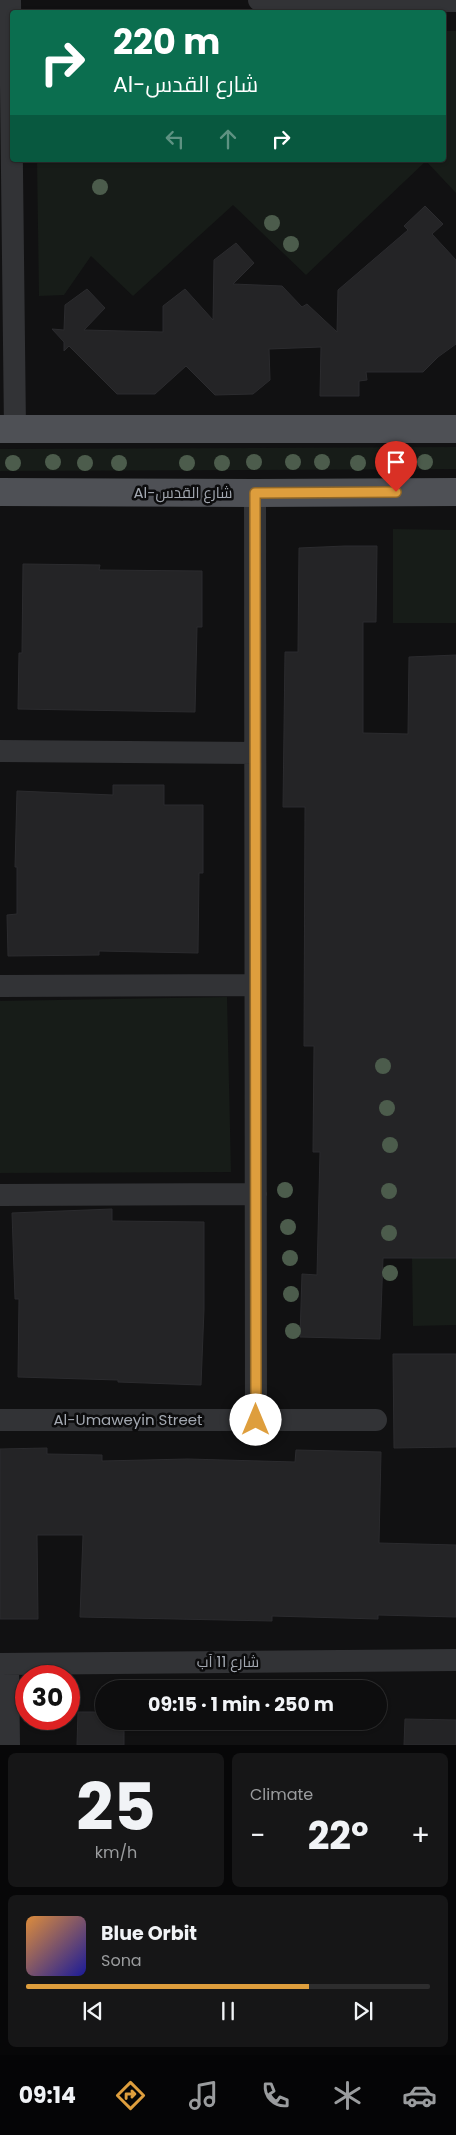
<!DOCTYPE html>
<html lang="en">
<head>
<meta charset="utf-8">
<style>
  :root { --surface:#0d0d0e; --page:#161617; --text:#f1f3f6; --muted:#9a9c9e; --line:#2d2d2e; --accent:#de9e3d }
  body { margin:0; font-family:Poppins,Cairo,sans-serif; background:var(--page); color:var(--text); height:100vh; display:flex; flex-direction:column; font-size:19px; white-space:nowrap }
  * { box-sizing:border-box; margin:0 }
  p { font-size:16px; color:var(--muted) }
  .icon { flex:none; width:28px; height:28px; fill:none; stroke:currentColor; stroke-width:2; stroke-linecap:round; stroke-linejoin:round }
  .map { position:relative; height:1745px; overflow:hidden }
  .drawer { display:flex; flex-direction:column; gap:8px; padding:8px; background:#070708; flex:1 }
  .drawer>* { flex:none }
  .top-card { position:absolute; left:10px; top:10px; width:436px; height:152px; border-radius:5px; box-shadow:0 1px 4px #0004,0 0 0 1px var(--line); background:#0b6e4f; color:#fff; overflow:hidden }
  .speed { position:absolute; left:15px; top:1665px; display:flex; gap:10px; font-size:25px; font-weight:700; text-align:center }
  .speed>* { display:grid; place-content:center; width:65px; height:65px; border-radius:50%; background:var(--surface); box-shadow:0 1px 4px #0004,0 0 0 1px var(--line); line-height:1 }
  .speed .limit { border:8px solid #d22; background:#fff; color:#111 }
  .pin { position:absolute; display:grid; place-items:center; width:42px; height:42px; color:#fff; margin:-51px -21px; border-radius:50% 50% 50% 0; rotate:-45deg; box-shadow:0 0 5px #0007 }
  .pin .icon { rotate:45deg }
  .me { position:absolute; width:55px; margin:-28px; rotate:0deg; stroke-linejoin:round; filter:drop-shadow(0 0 4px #0008) }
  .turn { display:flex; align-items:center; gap:18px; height:105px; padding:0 20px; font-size:22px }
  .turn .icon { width:65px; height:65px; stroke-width:2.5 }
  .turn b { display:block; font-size:35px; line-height:42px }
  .lanes { display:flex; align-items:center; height:48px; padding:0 20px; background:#0003; justify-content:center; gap:25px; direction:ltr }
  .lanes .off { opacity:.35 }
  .big { font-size:38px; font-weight:700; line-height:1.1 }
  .drawer .tile { flex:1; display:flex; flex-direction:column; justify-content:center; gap:8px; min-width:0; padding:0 18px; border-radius:8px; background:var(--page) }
  .drawer .dial { align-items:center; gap:0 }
  .dial b { font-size:65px; line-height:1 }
  .song { display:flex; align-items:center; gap:15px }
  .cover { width:60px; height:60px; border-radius:8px; background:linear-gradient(135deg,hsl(30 70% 55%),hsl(240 70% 35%)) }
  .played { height:5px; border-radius:2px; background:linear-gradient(90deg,var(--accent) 70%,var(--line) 70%) }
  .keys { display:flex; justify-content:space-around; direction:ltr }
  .heat { display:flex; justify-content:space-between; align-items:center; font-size:28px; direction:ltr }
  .drawer .tiles { flex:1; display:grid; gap:8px; grid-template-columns:1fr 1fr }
  .tile:last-child { grid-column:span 2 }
  .trip { position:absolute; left:95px; top:1680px; width:292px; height:50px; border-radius:25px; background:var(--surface); box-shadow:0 1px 4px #0004,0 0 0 1px var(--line); font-weight:700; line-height:50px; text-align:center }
  .tab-bar { display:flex; height:80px; justify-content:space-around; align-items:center; background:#050506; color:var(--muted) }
  .tab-bar .icon { width:35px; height:35px }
  .tab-bar .on { color:var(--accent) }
  .tab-bar b { font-size:22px; color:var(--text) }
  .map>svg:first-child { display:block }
  .green { fill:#171c18 }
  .building { fill:#242426; stroke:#2b2b2e }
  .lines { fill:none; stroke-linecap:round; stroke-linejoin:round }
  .minor { stroke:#323336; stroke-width:22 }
  .primary { stroke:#4e5055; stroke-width:28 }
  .tree { fill:#4c5c4c }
  .route-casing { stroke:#906728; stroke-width:12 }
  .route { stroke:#de9e3d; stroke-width:9 }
  .labels { text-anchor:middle; stroke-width:5; stroke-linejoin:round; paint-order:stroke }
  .street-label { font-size:15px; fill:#a3a8b1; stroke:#0c0c0d }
</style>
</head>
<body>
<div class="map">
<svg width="456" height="1745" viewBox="0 0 456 1745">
  <rect width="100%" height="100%" fill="#111112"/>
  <path class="green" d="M444,31H456V193L426,161L306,275L233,205L133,296L91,256L64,295L39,296L37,160H444Z
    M456,447V469L0,471V449Z
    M393,529L456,530V623H393Z
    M227,997L231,1172L0,1173V1001Z
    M456,1189V1325L413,1326L411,1190Z"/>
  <path class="building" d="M425,206L443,224L432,234L456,260V344L438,357L423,372H366L367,380L359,381V396H320L321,347L269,349L270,380L253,394L215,395L186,366L155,394H117L69,346L64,351V342L52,329L64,330L65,305L87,289L105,308L84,330L163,332V306L185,289L213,320L214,260L236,243L254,263L233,284L282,286L302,307L307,304L337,332L338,290L408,230L404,226Z
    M345,546H377L376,622H363V733L408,734L409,657L456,655V1258H383L380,1339L300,1337L302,1274L317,1275L320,1152H313L314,1046H304L305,807H283L285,652H298L299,548Z
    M23,564L100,565L99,570L202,571V627H197L195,712L18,709L19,653H22Z
    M113,785H164V805H203V873H199L198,953L99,951V955L8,956L7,915L17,914V867H15L17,791L113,795Z
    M112,1209V1221L204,1222V1309L201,1385L118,1382V1380L18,1377L19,1299H15L12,1213Z
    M393,1354H456V1447L394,1448Z
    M47,1448V1454L102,1455V1461L188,1459L295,1462L296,1450L381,1452L379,1543L456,1545V1617L378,1615V1619L272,1616V1621L80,1617L83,1535H37L38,1619H0V1449Z
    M78,1712H104V1721H124V1745H77Z
    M405,1719L456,1720V1745H404Z"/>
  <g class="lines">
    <path class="minor" d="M10,0L15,429
      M259,0L456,1
      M255,493L256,1420
      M0,751L255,753
      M0,986L255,985
      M0,1195L256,1194
      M0,1420H376
      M0,1664L456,1660
      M8,1664L9,1745"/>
    <path class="primary" d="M0,429H456
      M0,492L255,493L456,492"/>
  </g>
  <g class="tree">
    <circle cx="100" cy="187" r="8"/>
    <circle cx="272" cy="223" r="8"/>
    <circle cx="291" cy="244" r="8"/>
    <circle cx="53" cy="462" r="8"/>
    <circle cx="254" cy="462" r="8"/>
    <circle cx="293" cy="462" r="8"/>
    <circle cx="322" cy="462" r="8"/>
    <circle cx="388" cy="462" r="8"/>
    <circle cx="425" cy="462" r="8"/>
    <circle cx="13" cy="463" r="8"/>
    <circle cx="85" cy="463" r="8"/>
    <circle cx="119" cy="463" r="8"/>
    <circle cx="187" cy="463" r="8"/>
    <circle cx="222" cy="463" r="8"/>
    <circle cx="358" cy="463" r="8"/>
    <circle cx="383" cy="1066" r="8"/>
    <circle cx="387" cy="1108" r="8"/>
    <circle cx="390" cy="1145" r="8"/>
    <circle cx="285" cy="1190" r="8"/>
    <circle cx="389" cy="1191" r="8"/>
    <circle cx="288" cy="1227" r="8"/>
    <circle cx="389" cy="1233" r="8"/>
    <circle cx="290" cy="1258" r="8"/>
    <circle cx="390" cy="1273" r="8"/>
    <circle cx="291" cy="1294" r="8"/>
    <circle cx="293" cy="1331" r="8"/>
  </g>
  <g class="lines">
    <defs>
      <path id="route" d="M256,1420L255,493L396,492"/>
    </defs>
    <use href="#route" class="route-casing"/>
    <use href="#route" class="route"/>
  </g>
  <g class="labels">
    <g class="street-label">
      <text x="183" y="498">Al-شارع القدس</text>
      <text x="128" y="1425">Al-Umaweyin Street</text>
      <text x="228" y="1667">شارع 11 آب</text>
    </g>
  </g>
</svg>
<div class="speed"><div class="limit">30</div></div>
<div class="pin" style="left:396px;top:492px;background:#d93025"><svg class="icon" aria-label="arrive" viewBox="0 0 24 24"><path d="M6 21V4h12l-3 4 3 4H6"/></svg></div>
<svg class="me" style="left:256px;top:1420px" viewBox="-20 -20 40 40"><circle r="19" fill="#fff"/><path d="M0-13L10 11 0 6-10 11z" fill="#de9e3d"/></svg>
<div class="trip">09:15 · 1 min · 250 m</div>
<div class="top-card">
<div class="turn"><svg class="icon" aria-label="right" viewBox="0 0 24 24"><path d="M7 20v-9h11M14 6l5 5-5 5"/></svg><div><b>220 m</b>Al-شارع القدس</div></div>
<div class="lanes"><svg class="icon off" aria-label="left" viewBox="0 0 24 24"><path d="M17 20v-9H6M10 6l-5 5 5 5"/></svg><svg class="icon off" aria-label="ahead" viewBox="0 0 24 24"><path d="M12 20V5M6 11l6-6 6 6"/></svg><svg class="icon" aria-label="right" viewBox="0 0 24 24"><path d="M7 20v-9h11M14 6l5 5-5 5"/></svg></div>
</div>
</div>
<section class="drawer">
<div class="tiles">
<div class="tile dial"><b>25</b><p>km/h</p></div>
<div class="tile"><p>Climate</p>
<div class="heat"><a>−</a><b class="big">22°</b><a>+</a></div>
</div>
<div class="tile">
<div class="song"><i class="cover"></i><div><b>Blue Orbit</b><p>Sona</p></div></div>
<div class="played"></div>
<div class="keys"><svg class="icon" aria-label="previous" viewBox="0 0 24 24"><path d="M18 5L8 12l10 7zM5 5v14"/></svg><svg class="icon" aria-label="pause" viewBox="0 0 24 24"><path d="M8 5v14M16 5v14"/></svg><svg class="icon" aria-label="next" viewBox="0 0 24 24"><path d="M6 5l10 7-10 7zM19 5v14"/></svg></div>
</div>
</div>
</section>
<nav class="tab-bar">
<b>09:14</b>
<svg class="icon on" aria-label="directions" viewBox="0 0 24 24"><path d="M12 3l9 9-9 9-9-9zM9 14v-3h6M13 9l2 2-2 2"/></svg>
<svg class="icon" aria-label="music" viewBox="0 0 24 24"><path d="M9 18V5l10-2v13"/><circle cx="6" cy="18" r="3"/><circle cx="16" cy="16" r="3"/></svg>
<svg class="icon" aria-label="phone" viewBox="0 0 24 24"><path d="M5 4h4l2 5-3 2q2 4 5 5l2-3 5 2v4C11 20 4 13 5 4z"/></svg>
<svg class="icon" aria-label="climate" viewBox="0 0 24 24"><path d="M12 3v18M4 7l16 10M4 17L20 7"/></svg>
<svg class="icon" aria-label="car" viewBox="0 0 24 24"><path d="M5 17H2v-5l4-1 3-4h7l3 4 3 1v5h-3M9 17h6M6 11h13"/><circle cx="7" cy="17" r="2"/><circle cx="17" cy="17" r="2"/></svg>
</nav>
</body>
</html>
